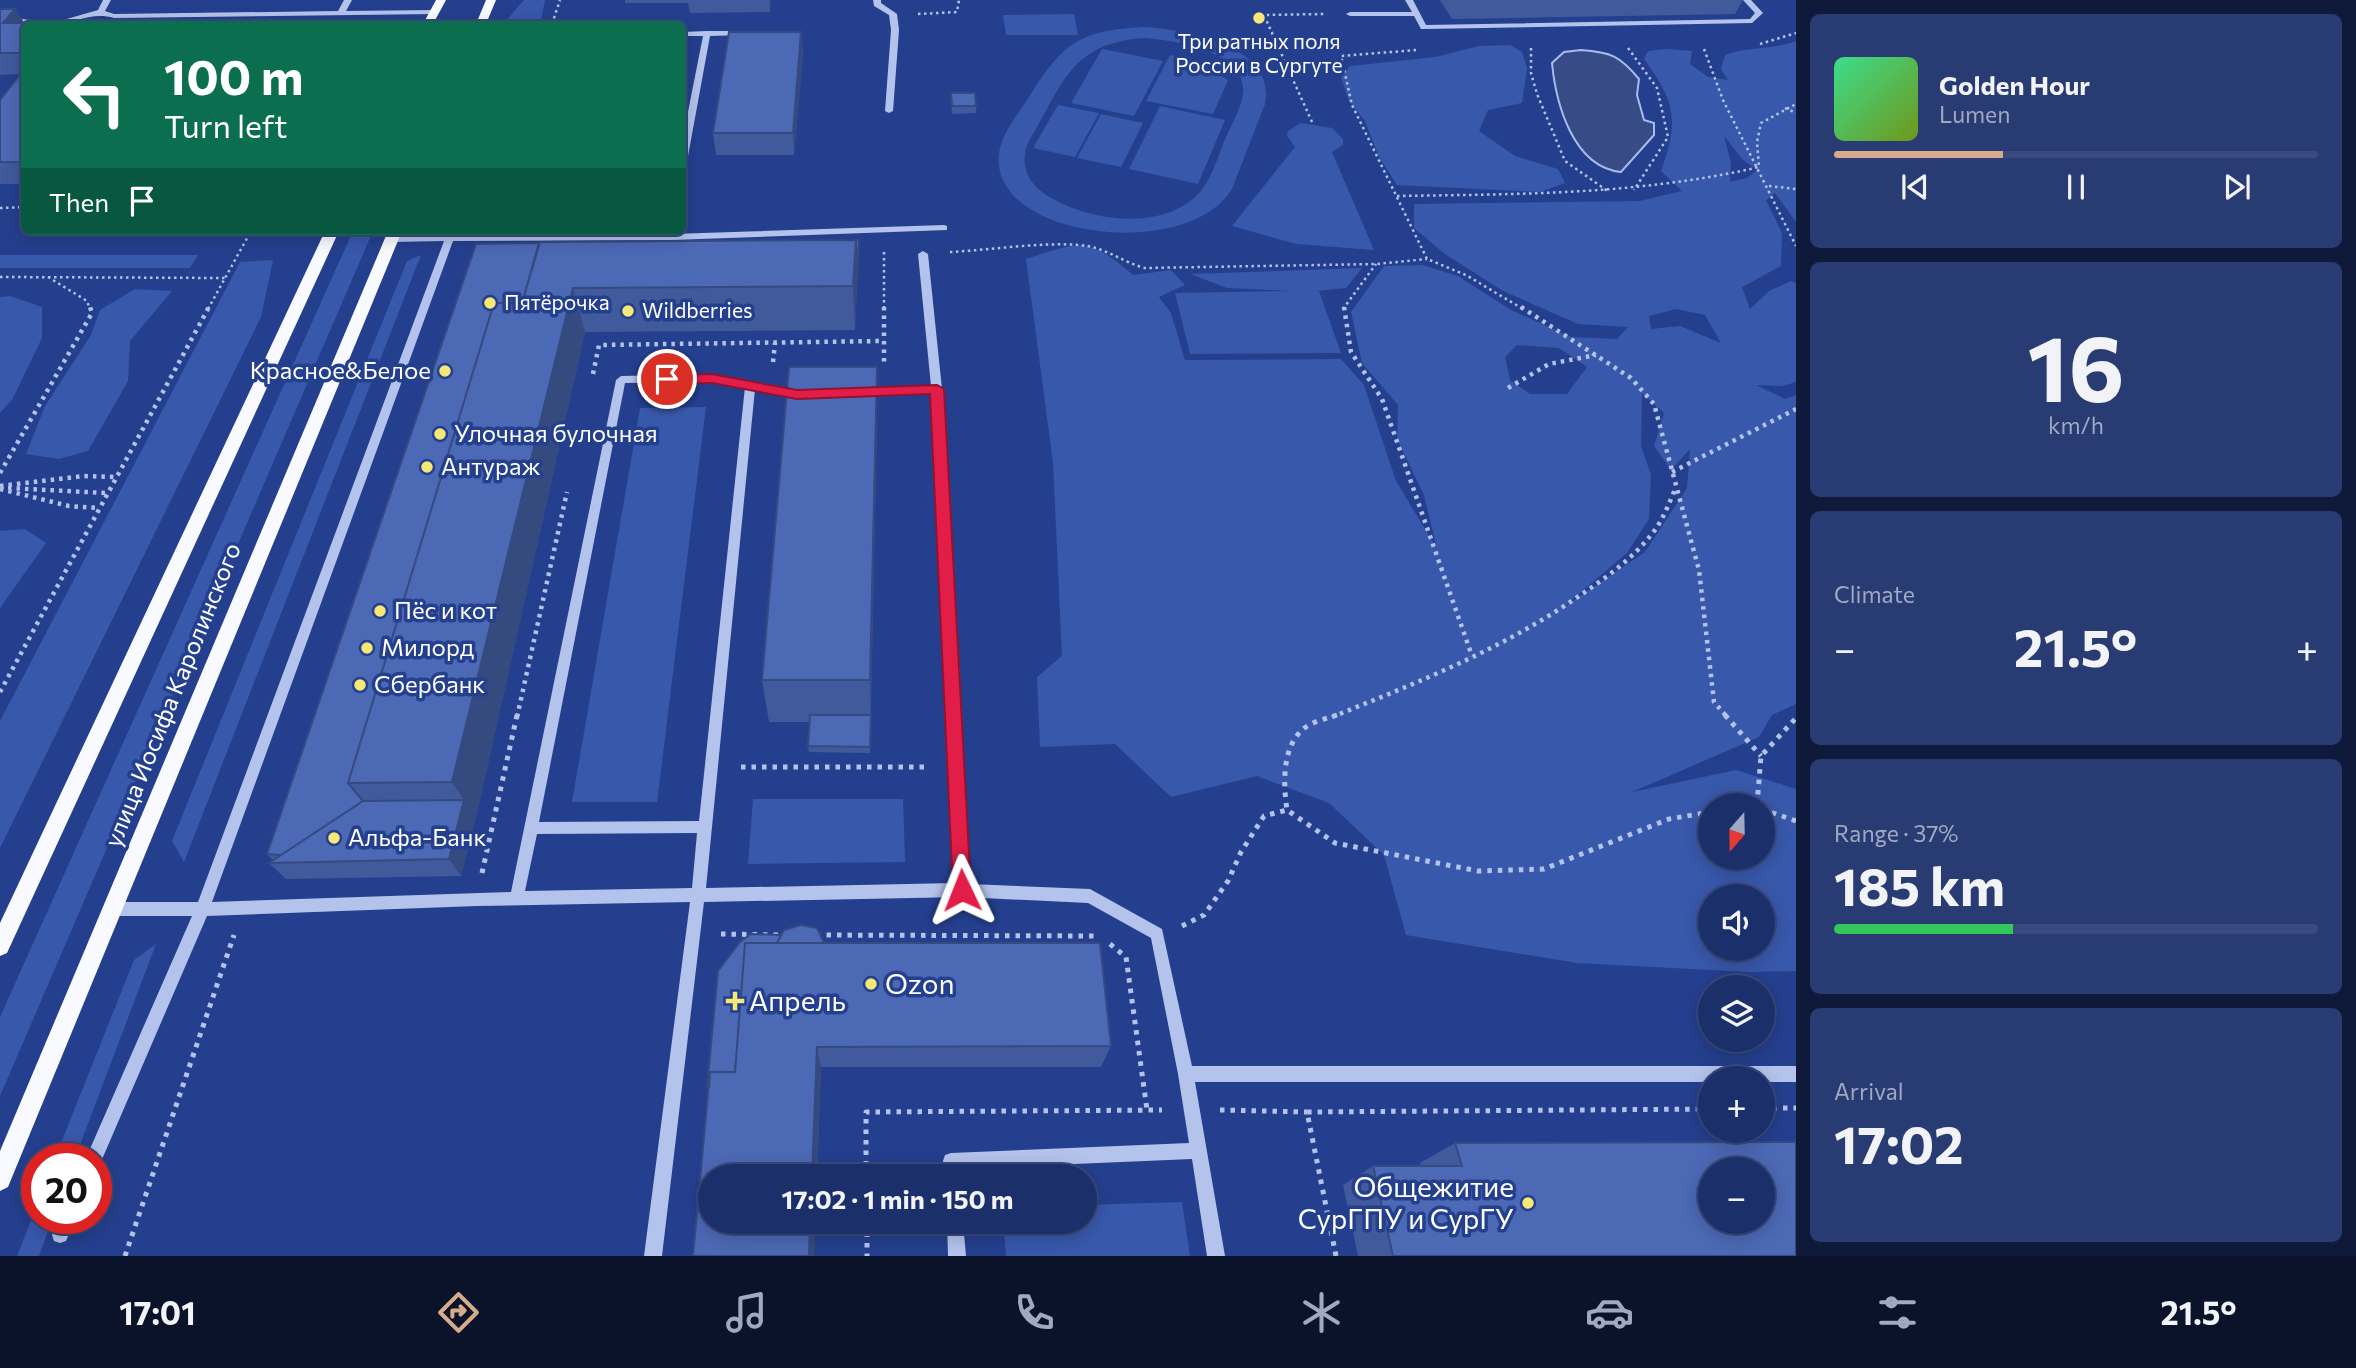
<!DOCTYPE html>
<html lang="en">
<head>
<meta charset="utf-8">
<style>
  :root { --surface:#1b2f6a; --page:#283b72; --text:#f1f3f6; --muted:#a0a9c1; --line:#394a7e; --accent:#d6ab8b }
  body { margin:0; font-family:Commissioner,sans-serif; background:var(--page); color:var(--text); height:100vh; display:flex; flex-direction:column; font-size:26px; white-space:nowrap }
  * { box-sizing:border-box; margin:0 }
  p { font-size:23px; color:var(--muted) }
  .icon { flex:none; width:38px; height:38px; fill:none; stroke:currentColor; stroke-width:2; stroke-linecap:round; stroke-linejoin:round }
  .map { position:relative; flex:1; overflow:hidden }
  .sheet { display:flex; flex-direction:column; gap:14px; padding:14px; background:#0f1a3a; width:560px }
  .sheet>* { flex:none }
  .guide { position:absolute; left:21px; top:21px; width:665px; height:214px; border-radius:10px; box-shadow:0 4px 18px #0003,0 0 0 2px var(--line); background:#0b6e4f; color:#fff; overflow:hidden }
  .needle { width:46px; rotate:200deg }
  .buttons { position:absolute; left:1698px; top:793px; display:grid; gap:14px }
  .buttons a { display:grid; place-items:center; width:77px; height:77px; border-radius:50%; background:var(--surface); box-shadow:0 4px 18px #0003,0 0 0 2px var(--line); font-size:35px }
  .speed { position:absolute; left:21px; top:1143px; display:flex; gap:14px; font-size:35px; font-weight:700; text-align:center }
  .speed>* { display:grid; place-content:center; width:91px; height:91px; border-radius:50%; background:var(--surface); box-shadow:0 4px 18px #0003,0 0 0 2px var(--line); line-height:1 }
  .speed .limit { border:10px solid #d22; background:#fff; color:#111 }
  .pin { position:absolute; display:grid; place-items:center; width:60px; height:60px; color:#fff; margin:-30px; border:4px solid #fff; border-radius:50%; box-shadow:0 2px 7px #0007 }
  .me { position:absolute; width:77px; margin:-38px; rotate:358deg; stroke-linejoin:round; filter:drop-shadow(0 0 5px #0008) }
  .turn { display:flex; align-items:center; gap:24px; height:147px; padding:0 28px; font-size:32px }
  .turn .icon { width:91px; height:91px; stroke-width:2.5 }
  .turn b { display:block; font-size:49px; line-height:60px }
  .then { display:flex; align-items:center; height:66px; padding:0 28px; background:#0003; gap:14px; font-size:26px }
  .big { font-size:52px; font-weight:700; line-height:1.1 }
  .sheet .card { flex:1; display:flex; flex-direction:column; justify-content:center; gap:10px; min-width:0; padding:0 24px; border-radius:10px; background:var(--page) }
  .sheet .dial { align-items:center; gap:0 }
  .dial b { font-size:91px; line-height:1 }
  .song { display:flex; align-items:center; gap:21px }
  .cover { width:84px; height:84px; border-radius:10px; background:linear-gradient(135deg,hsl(150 70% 55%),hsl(80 70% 35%)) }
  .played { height:7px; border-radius:4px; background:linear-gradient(90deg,var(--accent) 35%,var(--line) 35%) }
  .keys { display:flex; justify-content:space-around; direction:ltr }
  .heat { display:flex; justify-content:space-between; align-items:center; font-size:38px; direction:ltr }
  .charge { height:10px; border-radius:5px; background:linear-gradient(90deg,#34c759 37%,var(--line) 0) }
  .trip { position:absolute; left:698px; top:1164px; width:399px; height:70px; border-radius:35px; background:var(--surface); box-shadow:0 4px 18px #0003,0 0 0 2px var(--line); font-weight:700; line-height:70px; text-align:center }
  .menu { display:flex; height:112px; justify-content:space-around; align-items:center; background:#0b132a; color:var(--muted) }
  .menu .icon { width:49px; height:49px }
  .menu .current { color:var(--accent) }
  .menu b { font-size:32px; color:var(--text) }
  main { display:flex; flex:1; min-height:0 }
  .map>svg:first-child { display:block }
  .green { fill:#3858ab; fill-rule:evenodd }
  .water { fill:#374b86; stroke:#a8bcec; stroke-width:2 }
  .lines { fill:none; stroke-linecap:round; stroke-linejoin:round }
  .path-far2 { stroke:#b4c3eb; stroke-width:2.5; stroke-dasharray:2.5 3.5; stroke-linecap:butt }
  .path-far1 { stroke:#b4c3eb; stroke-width:4.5; stroke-dasharray:3.5 5; stroke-linecap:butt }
  .path { stroke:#b4c3eb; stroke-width:5; stroke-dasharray:4.5 6; stroke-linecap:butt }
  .minor { fill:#b4c3eb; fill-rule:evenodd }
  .major { fill:#f9faff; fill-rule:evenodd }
  .wall { fill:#415a9c }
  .shaded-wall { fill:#354a7f }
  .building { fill:#4c69b5; stroke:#354a7f; stroke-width:2; fill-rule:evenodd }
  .route { fill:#e11d48; stroke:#92132f; stroke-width:2 }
  .poi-dot { fill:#f6e877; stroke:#243f8e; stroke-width:2.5 }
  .labels { text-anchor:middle; stroke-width:7; stroke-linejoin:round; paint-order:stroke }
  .far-poi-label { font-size:21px; fill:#fff; stroke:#243f8e; text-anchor:start }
  .poi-label { font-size:24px; fill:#fff; stroke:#243f8e; text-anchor:start }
  .street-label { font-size:24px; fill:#fff; stroke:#243f8e }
  .near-poi-label { font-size:28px; fill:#fff; stroke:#243f8e; text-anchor:start }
</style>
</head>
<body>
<main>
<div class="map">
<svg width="1796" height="1256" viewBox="0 0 1796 1256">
  <rect width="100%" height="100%" fill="#243f8e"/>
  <path class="green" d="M524,0H545L541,20L503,24Z
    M1074,14L1078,35H1006L1003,15Z
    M1142,27C1184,29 1277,45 1265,104L1232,189C1188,262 989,239 999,154C1001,132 1023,108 1034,89C1066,40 1083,31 1142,27ZM1145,38C1173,40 1247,52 1243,92C1242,107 1232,123 1226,137C1218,155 1212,180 1198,194C1162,232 1088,221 1048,196C1028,184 1019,165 1028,143C1063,85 1069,43 1145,38Z
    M1796,41V222L1775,193L1766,200L1782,233L1781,266L1742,287L1750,309L1769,291L1791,281L1796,283V382L1783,386L1756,385L1785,399L1796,395V704L1772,715L1759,737L1632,792L1736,770L1796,789V971L1749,972L1577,963L1406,935L1384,855L1329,803L1257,776L1171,797L1115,744L1040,747L1037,677L1062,656L1053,463L1026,259C1080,241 1088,236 1133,275L1171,270L1185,285L1159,297L1171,313L1185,360L1341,359L1364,385L1396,481L1437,549L1424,495L1397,439L1398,405L1362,363L1351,312L1384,266L1422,265L1458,276L1511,310L1571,337L1617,339L1628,327L1578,324L1503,291L1445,254L1414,228V204L1640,201L1682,191L1661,171C1679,120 1676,103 1644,59L1648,51L1666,49L1692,51L1690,64L1708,77L1728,80L1721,69L1725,55C1748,46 1773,50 1796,41ZM1724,136L1743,160L1757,170L1747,178L1730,182L1731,163ZM1676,309L1705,315L1721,343L1680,326L1651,329L1649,316ZM1517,345L1559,348L1587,367L1567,394H1530L1510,380L1505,357ZM1642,393L1664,413L1654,446L1671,470L1690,449L1687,488L1645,552L1561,609L1627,553L1649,519L1651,475L1641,446ZM1710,805H1762V858H1710ZM1710,896H1762V948H1710Z
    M1510,45L1522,52L1527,68L1522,103L1488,110L1479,131L1515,156L1558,169L1565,183L1540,192L1397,185L1379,157L1365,121L1349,101L1341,77L1350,66L1436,57L1479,46Z
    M1102,49L1163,61L1134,116L1071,103Z
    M1170,55L1199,60L1228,80L1213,114L1146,101Z
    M1058,105L1099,113L1075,157L1033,148Z
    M1160,106L1225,120L1198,184L1129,169Z
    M1101,114L1143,123L1121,167L1077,158Z
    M1301,123L1332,128L1343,139V145L1332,152L1374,250L1296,244L1232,226L1295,147L1287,136L1288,131Z
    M353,231H373L0,1096V1017Z
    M0,255H198L190,268H0Z
    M421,255L184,862L172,841L407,261Z
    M273,260L261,317L0,848V721L240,262Z
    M1362,268L1346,288L1315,291H1319L1341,353L1190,354L1175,293L1291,291L1227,288L1190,274Z
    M135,289L172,291L130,341L128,381L88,451L59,459L26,454L45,406L91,335L100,310Z
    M10,296L42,307V338L12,400L0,413V297Z
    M706,407L657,802H572L640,408Z
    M25,529L46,543L0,608V531Z
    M753,799H903L905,862L748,864Z
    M156,944L75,1158H55L134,960Z
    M1182,1202L1190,1256H1006L1003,1222H1085V1205Z
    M37,1205V1218H53L39,1256H17Z"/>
  <path class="water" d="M1581,50C1611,52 1620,56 1639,79L1637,95L1644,120L1654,123V135L1621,172C1573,167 1556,104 1552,63L1564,52Z"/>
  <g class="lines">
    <path class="path-far2" d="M918,14L957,12L959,0
      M552,24L560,0
      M1760,44L1796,33
      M1531,48V73L1537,94L1565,161L1609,192
      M1628,48L1657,88L1668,137L1634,190
      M1704,49L1723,100L1796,246
      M1416,50L1341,56L1352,105L1427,259L1466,275L1523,309
      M1785,108L1796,113
      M1312,122L1264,15L1325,14
      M1769,186L1796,189
      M1397,196C1519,194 1639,195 1759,167L1757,142L1761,123L1796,104
      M0,208L24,207
      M884,252V309
      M950,252C992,250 1038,242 1080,245C1105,247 1122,262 1145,268L1377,264L1427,259
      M0,277L225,278
      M48,277L87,301L90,309
      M208,309L251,231
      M1343,309L1376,264"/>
    <path class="path-far1" d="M884,307V366
      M1344,307L1351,352L1382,399L1472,656
      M1521,307L1631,378L1654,404L1699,570L1714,702L1727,717
      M773,362L775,343
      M593,374L599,345L884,341
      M1508,388L1549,364L1596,355
      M1672,472L1796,409
      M0,473L92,313L90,307
      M0,486L84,476L114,477
      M8,488L105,493
      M0,489L69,506L97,508
      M0,692L209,307
      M517,717L567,492
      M1332,717C1419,682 1505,648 1582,594C1607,577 1633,558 1651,535C1663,521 1669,503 1676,487"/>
    <path class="path" d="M1337,715C1328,718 1319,720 1311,724C1281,739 1283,783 1287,810L1335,843L1478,871L1544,869L1669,819L1710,812
      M1725,715L1761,756
      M741,767H928
      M1757,805L1761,756L1796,718
      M1762,809L1796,821
      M482,873L517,715
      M1182,926L1204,915L1228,881L1241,852L1264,816L1287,810
      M721,934L786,935
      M816,935L1098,936
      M1110,944L1126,957L1147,1110
      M1762,1108H1796
      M1220,1110L1307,1112
      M866,1176V1112L1162,1110
      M867,1222V1256
      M125,1256L234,935
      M1336,1256L1307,1112L1710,1109"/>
    <path class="minor" d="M103,0H111L105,11L114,14L338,11L344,0H352L346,11L435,10L439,12L435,14L114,18C88,11 74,26 49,24L98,10Z
      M873,0H881V3L897,14L899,30L893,111L889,113L885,111L891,30L889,15L874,6Z
      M1405,0H1413L1426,25L1750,19L1755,13L1743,0H1751L1763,13L1752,23L1424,29H1421L1414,16H1350L1346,14L1350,12H1412Z
      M0,16L45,22L49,24H32L0,20Z
      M707,31H745L749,33L745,35L710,36L686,167L682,169V142L703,36H682V32Z
      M944,225L947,226V230L672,240L453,241L212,902L511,892L616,380L621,376L712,374L801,390L806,394L801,398L755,389L706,888L955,883L932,393L861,396L856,392L861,388L931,386L918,254L923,251L928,254L942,389L969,884L1090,889L1162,929L1192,1066H1796V1082H1762V1078H1710V1082H1195L1225,1256H1207L1192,1159L960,1169V1176H944L943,1161L945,1155L951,1153L1189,1143L1178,1074L1151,938L1088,903L962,897L704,902L662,1256H644L690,902L477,906L207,916L100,1164L96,1165V1158H86L192,916H113L108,914L106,909L108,904L113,902H198L444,241L391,242L388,241V237L446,236L447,231H457L455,236L672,234ZM712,382L745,387L699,821L539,822L625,383ZM697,833L692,888L525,891L537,834Z
      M59,1218H76L66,1241L60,1243L54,1241L52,1235Z
      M947,1222H963L966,1256H948Z"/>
    <path class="major" d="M436,0H446L433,24H423Z
      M486,0H496L486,24H476Z
      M325,231H339L7,953L0,956V923Z
      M388,231H402L8,1187L0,1191V1151Z"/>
  </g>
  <path class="wall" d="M625,0H771L770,12L690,13L688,3H625Z
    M1440,0H1743L1735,14L1452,19Z
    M0,9H15L24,23L190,21L192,24H24V184H0V100L21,74L0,75Z
    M801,32L803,53L794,155H716L713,133Z
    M951,93L976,106V113L952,114Z
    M859,240L855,330L585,332L476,817L461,876L286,879L269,863L273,860L267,854L476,244Z
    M877,367V415L870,753L809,752L808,746L809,722H769L762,680Z
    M824,943L1111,1046L1101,1067H821L817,1176H710L709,1090L707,1087Z
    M1455,1143L1796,1256H1358L1343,1185L1373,1166H1421L1420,1163Z"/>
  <path class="shaded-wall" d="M769,0H771L770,12Z
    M15,9L25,24L3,23Z
    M801,32L803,53L794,155L793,133Z
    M856,240H859V248L855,330L853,286Z
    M573,288L585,332L476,817L461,876L449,859L464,800L452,782Z
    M877,367V415L870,753L871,716L870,680Z
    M817,1047L821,1067L817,1176H812Z
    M810,1222H816L814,1256H809Z"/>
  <path class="building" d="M0,9H15L3,23L190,21L188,24H24V53H0Z
    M655,23V24H576H577Z
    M729,32H801L793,133H713Z
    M24,70V162H0V100Z
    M951,93H975L976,106H952Z
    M856,240L853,286L573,288L452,782L348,783L494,303H522L540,242Z
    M856,240H859L857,276Z
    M539,243L522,303H494L348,783L363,801L281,855L267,854L476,244Z
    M789,367H877L870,680H762Z
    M810,715H871L870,747L808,746Z
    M464,800L449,859L269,863L363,801Z
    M801,925L817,928L824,943H777L784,930Z
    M751,934L781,935L777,943H745L735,1072H710L709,1087H707L718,971L740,942Z
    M745,943H1100L1111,1046L817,1047L812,1176H710V1222H810L809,1256H693L710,1072H735Z
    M1796,1142V1256H1393L1373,1166H1462L1455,1143ZM1710,1169H1762V1222H1710Z"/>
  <path class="route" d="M712,374L797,390L937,385L944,389L971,890L968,896L962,899L955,896L953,890L930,394L797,399L712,383L667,384L660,379L667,375Z"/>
  <g class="poi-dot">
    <circle cx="1259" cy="18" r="7"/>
    <circle cx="490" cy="303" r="7"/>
    <circle cx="628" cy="311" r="7"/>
    <circle cx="445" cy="371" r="7"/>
    <circle cx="440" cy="434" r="7"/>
    <circle cx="427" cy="467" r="7"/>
    <circle cx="380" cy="611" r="7"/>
    <circle cx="367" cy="648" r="7"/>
    <circle cx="360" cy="685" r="7"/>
    <circle cx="334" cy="838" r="7"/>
    <circle cx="871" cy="984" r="7"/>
    <path d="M731.5 990.5h7v7h7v7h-7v7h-7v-7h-7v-7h7z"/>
    <circle cx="1528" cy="1203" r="7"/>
  </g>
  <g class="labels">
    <g class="far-poi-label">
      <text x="1259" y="49" text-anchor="middle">Три ратных поля<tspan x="1259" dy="24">России в Сургуте</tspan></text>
      <text x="504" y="310">Пятёрочка</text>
      <text x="642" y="318">Wildberries</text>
    </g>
    <g class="poi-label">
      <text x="431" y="379" text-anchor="end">Красное&amp;Белое</text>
      <text x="454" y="442">Улочная булочная</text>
      <text x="441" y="475">Антураж</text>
      <text x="394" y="619">Пёс и кот</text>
      <text x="381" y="656">Милорд</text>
      <text x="374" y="693">Сбербанк</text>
      <text x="348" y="846">Альфа-Банк</text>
    </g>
    <g class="street-label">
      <text transform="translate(173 695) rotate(-68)" y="8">улица Иосифа Каролинского</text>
    </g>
    <g class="near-poi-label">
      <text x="885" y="994">Ozon</text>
      <text x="749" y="1011">Апрель</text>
      <text x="1514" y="1197" text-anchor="end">Общежитие<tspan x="1514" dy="32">СурГПУ и СурГУ</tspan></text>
    </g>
  </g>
</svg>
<div class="buttons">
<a><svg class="needle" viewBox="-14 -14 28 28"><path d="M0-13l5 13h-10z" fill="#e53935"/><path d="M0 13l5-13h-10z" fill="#a0a9c1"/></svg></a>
<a><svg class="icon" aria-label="sound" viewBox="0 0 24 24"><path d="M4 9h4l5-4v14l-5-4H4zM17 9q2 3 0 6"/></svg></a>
<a><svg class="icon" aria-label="layers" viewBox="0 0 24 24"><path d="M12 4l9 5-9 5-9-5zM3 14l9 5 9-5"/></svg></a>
<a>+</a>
<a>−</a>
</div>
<div class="speed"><div class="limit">20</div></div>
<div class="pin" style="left:667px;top:379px;background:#d93025"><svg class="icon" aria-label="arrive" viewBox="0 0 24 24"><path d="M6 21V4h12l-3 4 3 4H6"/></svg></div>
<svg class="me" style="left:962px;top:890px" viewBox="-20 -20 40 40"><path d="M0-17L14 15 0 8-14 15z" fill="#e11d48" stroke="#fff" stroke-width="4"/></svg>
<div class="trip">17:02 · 1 min · 150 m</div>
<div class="guide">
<div class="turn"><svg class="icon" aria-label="left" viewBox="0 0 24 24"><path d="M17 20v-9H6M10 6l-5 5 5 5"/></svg><div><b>100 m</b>Turn left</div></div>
<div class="then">Then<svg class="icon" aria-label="arrive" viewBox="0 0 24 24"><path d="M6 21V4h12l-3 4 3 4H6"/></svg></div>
</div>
</div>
<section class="sheet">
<div class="card">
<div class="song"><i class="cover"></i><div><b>Golden Hour</b><p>Lumen</p></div></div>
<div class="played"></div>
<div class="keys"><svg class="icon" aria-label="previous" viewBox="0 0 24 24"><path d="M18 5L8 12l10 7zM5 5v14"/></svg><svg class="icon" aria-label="pause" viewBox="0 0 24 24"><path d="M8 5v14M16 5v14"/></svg><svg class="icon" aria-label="next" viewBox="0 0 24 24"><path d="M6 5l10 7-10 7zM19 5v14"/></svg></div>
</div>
<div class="card dial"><b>16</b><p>km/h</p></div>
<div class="card"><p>Climate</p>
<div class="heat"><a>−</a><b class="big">21.5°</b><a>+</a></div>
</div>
<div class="card"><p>Range · 37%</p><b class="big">185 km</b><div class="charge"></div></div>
<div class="card"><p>Arrival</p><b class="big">17:02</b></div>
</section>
</main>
<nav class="menu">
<b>17:01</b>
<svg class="icon current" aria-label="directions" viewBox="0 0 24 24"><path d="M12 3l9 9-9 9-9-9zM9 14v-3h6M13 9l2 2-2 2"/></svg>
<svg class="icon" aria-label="music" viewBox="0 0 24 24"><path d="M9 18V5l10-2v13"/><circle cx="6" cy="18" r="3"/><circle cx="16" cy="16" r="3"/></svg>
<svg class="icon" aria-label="phone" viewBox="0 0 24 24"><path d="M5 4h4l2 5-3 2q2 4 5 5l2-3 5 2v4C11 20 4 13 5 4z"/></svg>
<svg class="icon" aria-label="climate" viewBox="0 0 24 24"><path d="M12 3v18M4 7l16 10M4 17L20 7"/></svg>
<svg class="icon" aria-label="car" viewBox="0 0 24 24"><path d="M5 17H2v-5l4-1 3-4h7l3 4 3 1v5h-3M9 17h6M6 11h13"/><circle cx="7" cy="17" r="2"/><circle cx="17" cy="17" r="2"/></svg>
<svg class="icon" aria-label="filters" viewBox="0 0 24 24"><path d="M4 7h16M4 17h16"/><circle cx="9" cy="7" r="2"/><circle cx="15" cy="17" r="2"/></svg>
<b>21.5°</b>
</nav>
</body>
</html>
